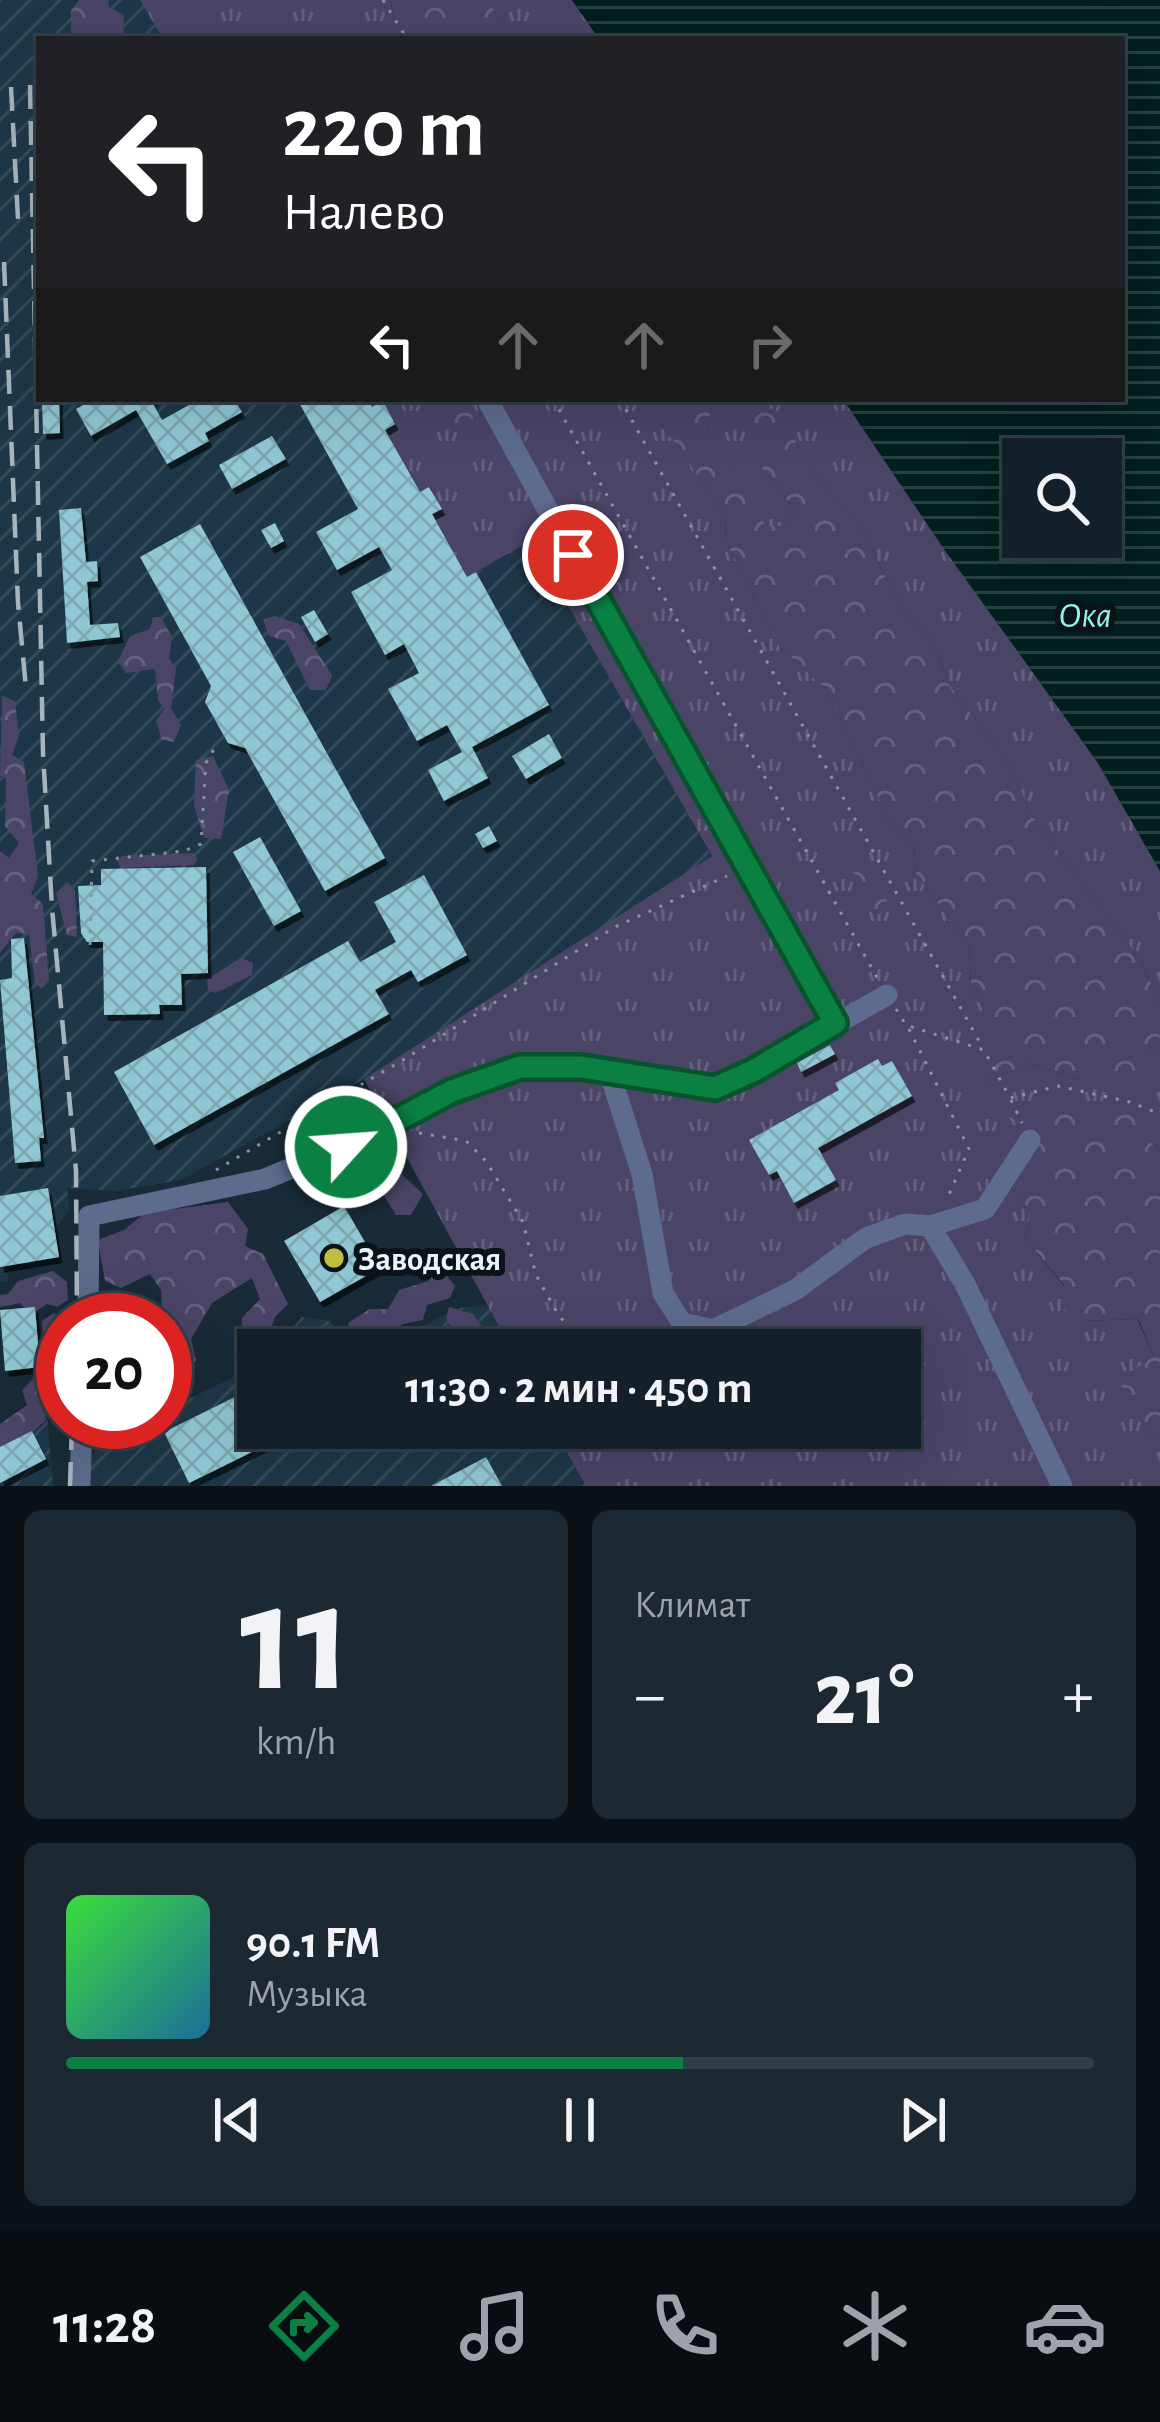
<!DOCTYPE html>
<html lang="ru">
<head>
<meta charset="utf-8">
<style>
  :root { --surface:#13202a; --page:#1c2832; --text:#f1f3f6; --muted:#9da3a8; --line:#323e47; --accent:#0b8043 }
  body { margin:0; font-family:"Alegreya Sans",sans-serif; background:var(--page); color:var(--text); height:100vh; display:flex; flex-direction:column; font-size:45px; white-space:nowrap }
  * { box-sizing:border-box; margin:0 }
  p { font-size:39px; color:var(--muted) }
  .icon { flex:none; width:66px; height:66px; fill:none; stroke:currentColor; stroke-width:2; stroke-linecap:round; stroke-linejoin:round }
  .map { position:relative; height:1486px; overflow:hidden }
  .panel { display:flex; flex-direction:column; gap:24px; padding:24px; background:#0a1217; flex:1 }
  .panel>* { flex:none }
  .guide { position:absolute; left:36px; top:36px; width:1089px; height:366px; border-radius:0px; box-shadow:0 12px 48px #0002,0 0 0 3px var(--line); background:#202124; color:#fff; overflow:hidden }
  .buttons { position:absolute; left:1002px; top:438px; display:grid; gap:24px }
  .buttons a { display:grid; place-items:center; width:120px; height:120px; border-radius:0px; background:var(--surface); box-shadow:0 12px 48px #0002,0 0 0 3px var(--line); font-size:60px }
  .speed { position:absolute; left:36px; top:1293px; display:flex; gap:24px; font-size:60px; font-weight:700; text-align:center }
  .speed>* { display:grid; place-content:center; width:156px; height:156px; border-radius:50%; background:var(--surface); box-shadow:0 12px 48px #0002,0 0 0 3px var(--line); line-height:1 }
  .speed .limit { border:18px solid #d22; background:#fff; color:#111 }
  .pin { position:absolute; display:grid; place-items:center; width:102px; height:102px; color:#fff; margin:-51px; border:6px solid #fff; border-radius:50%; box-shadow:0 3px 12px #0007 }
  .me { position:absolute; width:132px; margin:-66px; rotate:64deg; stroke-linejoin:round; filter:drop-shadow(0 0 9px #0008) }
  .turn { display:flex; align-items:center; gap:42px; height:252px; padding:0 48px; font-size:54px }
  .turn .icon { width:156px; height:156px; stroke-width:2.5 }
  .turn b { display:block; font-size:84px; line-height:102px }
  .lanes { display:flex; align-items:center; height:114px; padding:0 48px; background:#0003; justify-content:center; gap:60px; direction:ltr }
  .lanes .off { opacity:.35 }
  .big { font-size:90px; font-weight:600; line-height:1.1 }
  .panel .card { flex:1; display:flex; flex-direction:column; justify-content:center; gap:18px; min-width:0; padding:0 42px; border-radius:18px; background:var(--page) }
  .panel .dial { align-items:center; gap:0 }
  .dial b { font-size:156px; line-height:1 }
  .song { display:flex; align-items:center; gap:36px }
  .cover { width:144px; height:144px; border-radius:18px; background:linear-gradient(135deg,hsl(120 70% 55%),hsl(200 70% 35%)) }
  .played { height:12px; border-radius:6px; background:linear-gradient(90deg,var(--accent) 60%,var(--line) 60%) }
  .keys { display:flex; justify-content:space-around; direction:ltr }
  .heat { display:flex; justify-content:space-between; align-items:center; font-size:66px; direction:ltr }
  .panel .tiles { flex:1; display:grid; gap:24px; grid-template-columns:1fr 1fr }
  .card:last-child { grid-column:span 2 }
  .trip { position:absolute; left:237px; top:1329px; width:684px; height:120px; border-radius:0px; background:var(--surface); box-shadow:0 12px 48px #0002,0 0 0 3px var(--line); font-weight:600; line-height:120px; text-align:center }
  .menu { display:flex; height:192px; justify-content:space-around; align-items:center; background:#080d11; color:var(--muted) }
  .menu .icon { width:84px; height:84px }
  .menu .active { color:var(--accent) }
  .menu b { font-size:54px; color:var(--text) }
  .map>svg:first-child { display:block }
  .industrial { fill:url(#industrial-furrows) }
  .grass { fill:url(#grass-tufts) }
  .forest { fill:url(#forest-crowns) }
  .water { fill:url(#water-rules); fill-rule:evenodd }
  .building { fill:url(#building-cross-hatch); filter:url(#shadow) }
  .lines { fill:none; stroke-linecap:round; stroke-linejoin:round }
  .path { stroke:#8795a0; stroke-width:3; stroke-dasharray:3 9; stroke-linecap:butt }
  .minor { stroke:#5d6b8c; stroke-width:21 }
  .rail { stroke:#a6b4bd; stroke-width:4.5; stroke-dasharray:24 12; stroke-linecap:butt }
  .route-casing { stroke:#07532c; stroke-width:30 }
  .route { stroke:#0b8043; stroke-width:21 }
  .poi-dot { fill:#bebf42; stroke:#0b1318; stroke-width:4.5 }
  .labels { text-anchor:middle; stroke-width:12; stroke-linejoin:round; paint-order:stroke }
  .poi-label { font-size:33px; font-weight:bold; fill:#e8f4fc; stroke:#0b1318; text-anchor:start }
  .water-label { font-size:36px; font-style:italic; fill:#95f3e9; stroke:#0b1318 }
</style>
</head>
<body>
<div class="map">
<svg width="1160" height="1486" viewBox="0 0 1160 1486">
  <defs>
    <pattern id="industrial-furrows" width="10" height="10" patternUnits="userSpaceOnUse" patternTransform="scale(3)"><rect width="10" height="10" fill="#1e3748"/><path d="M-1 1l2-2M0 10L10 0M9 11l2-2" fill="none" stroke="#344b5a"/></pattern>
    <pattern id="grass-tufts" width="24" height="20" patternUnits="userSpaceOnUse" patternTransform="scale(3)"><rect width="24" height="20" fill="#4a4467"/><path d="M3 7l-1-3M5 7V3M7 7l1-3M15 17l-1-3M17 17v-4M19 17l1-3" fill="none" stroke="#64607e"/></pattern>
    <pattern id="forest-crowns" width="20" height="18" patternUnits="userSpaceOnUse" patternTransform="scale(3)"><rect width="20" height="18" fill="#4a4467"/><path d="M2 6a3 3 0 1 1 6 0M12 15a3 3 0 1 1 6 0" fill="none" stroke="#64607e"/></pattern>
    <pattern id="water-rules" width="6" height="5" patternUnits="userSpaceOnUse" patternTransform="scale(3)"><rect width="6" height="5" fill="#011f1d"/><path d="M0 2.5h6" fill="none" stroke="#26403f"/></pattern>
    <pattern id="building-cross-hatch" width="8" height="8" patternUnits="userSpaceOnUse" patternTransform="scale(3)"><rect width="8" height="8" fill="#90c7d4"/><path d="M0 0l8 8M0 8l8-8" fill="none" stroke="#7ea8b2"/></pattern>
    <filter id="shadow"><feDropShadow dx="3.5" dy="6" stdDeviation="0" flood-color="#0009"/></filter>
  </defs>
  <rect width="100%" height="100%" fill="#192b38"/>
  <path class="industrial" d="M0,0H140L163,39H39V399H368L373,406L383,401L395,424L386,430L420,491L429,487L468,577L524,545L538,554L712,857L364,1079L181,1180L116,1191L67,1188L69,1210L55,1229L59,1257L6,1266L8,1281L0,1282Z
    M489,1306L512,1350H376L457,1308Z
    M302,1317L330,1321L346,1350H273Z
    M258,1365V1428H553L586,1486H91V1457L106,1440L143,1422H165V1411Z
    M21,1412L47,1413L53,1486H0V1427Z"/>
  <path class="grass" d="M140,0H391L393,15L403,36L412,39H163Z
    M487,0H572L599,39H513Z
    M368,399H640L681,450L726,519L725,540L780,647L826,689L891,824L914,844L916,874L969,944L971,987L1002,1044L988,1081L1030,1063L1079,1080L1150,1054L1160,1045V1151L1149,1140L996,1169L1031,1212L1025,1238L1064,1286L1081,1321L1137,1319L1153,1354L1145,1431L1160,1437V1486H586L553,1428H900V1350H512L364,1079L712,856L538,554L524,545L467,577L432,514L441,508L430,487L420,492L385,430L395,424L383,402L372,407Z
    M712,399H843L944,549L1098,763L1160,871V1002L1140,960L1029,812L1012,768L948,683L931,638L904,614L857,520L813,475L783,417L755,458L795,510L788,526H765L708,431Z"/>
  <path class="forest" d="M79,0H108L109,7L124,15L123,39H71V11Z
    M144,0H185L176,12L185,39H163Z
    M391,0H487L513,39L403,37L393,14Z
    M440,399H464L473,417L469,432H454L442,412Z
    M640,399H712L708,431L766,526H788L795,510L755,458L737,410L757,400L783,417L813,475L857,520L904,614L931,638L948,683L1012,768L1029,812L1140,960L1160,1002V1045L1150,1054L1149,1079L1112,1091L1097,1078L1079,1080L1030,1063L988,1081L974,1074L975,1058L1001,1044L971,987L969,944L916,874L914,844L891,824L826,689L780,647L725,540L726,519L681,450Z
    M275,616L299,624L332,675L326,690H310L286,641L269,636L263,619Z
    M153,617H161L172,637L169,658L176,669L171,708L181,725L174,742L162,740L156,721L164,709L158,700L155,669L126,673L118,661L130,636L150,629Z
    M2,696L15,701L19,736L12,755L24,762L38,876L31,894L43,904L49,981L42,988L35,984L29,934L16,933L0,953V851L9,858L19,843L5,826L6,778L0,776Z
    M213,756L229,790L221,839L204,838L194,805L196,760Z
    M843,832L858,839L861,855L881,875L888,906L879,914L864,909L863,881L847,868L838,843Z
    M194,853L198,860L193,865L121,868L117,861L122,856Z
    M67,882L75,890L77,937L67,935L56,893Z
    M241,958L253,963L252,975L216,993L208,990L207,979Z
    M1051,1096L1143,1117L1149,1140L1160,1151V1437L1145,1431L1120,1383L1153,1354L1138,1319L1081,1321L1062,1308L1064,1285L1025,1238L1031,1212L996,1169L992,1141L1007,1118L1030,1116Z
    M382,1156L423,1194L411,1215H396L365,1165Z
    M228,1202L248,1229L245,1246L263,1254L288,1304L275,1317L264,1348L241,1339L242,1318L260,1299L252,1278L212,1303L191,1339L196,1361L178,1376L165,1370L161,1290L150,1274L121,1288L105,1281L98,1240L124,1230L145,1213Z
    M440,1267L455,1286L450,1298L427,1305L423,1320L403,1324L368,1350L345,1341L349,1322L370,1309H388L399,1290L428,1281Z
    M53,1271L67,1282L68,1300L57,1307L47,1304L30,1315L20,1303L0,1307V1295L8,1294L18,1281Z
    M449,1307L473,1314L487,1335L502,1339L507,1350H466L446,1319Z
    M54,1313L63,1321V1365L59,1366L44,1352L42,1321Z
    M37,1375L63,1382V1398L43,1404L46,1420L24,1439L0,1447V1424L27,1405L22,1390Z"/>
  <path class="water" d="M572,0H1160V871L1098,763L944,549L843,399H1122V39H599ZM1023,459H1101V537H1023Z"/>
  <path class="building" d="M42,399H59L60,433L43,434Z
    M94,399H156L152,402L162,420L189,405L185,399H234L242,412L205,433L209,441L167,464L136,410L91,436L76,409Z
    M297,399H368L372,407L383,401L395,424L385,430L420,492L429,487L442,509L432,514L467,577L476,572L549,705L472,747L488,778L444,801L428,770L462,752L447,725L417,741L388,689L419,673L404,644L385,655L351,592L392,570L379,547L337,570L316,532L358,509Z
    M272,436L286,459L232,489L219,465Z
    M81,508L86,562L97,561L98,581L87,582L90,625L118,623L120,637L67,643L59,510Z
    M275,523L284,541L271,548L261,530Z
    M200,524L385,858L325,891L245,748L228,743L205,702L211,686L140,557Z
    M314,610L328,634L315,642L301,617Z
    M549,734L562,758L526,779L512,756Z
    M489,826L497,841L483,848L475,834Z
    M260,837L301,911L274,926L233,852Z
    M206,867L208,973L181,974L182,1005H159L160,1014L104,1015L103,942H87L81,933L78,886L101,885V869Z
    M424,875L467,955L418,982L411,970L375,990L389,1014L154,1145L114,1072L348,941L360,962L396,942L374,902Z
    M24,938L44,1138H39L41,1161L15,1163L0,980L12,978L11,939Z
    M830,1045L835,1054L801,1072L797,1063Z
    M878,1059L882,1066L892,1061L912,1096L818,1148L836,1180L794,1203L777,1171L769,1175L749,1140L839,1090L835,1083Z
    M48,1188L59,1257L0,1267V1196Z
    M344,1206L380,1268L320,1302L284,1241Z
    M35,1307L40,1367L5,1371L0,1310Z
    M314,1331L324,1350H279Z
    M239,1395L264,1446L189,1483L164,1432Z
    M32,1431L46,1459L0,1483V1447Z
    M486,1457L502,1486H431Z"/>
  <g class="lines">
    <path class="path" d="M383,0L407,39
      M553,399L879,981
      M620,399L983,1048
      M90,945L92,861L184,851L201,844L206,763L217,744
      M896,1009L906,1025L984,1050L1010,1098L1058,1086L1130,1102L1160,1114
      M909,1029L969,1149L947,1199
      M1011,1100L1022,1123
      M419,1133L466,1141L486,1161L523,1222L536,1275L559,1316L591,1350
      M216,1170L403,1060L615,927L727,876
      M741,1428L757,1436"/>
    <path class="minor" d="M487,399L744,867L835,1023
      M609,1071L642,1174L663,1293L682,1323L713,1330L795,1290L866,1238L905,1224L930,1226L965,1284L1062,1486
      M930,1226L985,1209L1030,1140
      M88,1320L89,1216L265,1179L388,1128L452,1091L520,1067H581L715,1087L753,1071L887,995
      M80,1486L82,1422"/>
    <path class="rail" d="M30,85L43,753L52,908L76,1171L77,1320
      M11,87L18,219
      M4,262L18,603L26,688
      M70,1486L72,1422"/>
  </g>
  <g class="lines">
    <defs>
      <path id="route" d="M346,1147L452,1091L520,1067H581L715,1088L753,1071L835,1023L573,555"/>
    </defs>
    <use href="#route" class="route-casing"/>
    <use href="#route" class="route"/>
  </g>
  <circle class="poi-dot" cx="334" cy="1258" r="12"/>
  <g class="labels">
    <g class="poi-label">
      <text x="358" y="1270">Заводская</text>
    </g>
    <g class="water-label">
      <text x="1085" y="627">Ока</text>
    </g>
  </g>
</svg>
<div class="buttons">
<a><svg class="icon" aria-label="search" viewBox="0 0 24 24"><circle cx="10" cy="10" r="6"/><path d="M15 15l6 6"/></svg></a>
</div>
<div class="speed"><div class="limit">20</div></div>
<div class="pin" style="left:573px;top:555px;background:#d93025"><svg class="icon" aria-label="arrive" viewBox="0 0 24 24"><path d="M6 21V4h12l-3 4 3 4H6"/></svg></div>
<svg class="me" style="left:346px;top:1147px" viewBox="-20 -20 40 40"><circle r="17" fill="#0b8043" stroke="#fff" stroke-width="3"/><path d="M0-11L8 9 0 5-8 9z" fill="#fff"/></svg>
<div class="trip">11:30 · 2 мин · 450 m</div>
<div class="guide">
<div class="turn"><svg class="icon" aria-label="left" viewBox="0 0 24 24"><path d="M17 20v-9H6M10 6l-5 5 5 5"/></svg><div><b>220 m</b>Налево</div></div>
<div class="lanes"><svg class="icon" aria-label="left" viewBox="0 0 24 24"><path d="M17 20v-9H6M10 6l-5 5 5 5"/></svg><svg class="icon off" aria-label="ahead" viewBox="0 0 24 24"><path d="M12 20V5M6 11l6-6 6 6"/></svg><svg class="icon off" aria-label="ahead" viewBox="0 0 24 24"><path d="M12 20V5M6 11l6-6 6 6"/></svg><svg class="icon off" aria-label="right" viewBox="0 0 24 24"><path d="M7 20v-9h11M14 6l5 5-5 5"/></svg></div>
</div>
</div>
<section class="panel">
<div class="tiles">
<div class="card dial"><b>11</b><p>km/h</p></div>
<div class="card"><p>Климат</p>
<div class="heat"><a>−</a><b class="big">21°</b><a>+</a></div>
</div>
<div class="card">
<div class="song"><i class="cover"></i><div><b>90.1 FM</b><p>Музыка</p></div></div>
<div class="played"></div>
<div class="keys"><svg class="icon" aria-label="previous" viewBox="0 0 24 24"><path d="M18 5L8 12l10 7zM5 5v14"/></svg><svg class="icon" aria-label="pause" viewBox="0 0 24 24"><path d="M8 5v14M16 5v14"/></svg><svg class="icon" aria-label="next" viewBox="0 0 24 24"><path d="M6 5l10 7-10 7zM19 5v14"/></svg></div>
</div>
</div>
</section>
<nav class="menu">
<b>11:28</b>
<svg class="icon active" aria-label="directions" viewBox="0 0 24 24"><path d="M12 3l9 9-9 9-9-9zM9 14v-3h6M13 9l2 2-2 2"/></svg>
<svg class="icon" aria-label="music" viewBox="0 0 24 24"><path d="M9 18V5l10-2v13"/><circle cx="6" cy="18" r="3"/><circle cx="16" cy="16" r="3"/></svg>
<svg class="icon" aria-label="phone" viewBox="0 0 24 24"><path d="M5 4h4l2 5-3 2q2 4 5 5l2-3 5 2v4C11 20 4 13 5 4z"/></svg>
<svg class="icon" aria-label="climate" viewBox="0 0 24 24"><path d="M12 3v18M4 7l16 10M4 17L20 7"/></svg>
<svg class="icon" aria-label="car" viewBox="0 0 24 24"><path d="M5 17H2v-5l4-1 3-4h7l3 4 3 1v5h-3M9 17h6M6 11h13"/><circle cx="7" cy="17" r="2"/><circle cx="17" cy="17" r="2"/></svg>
</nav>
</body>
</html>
